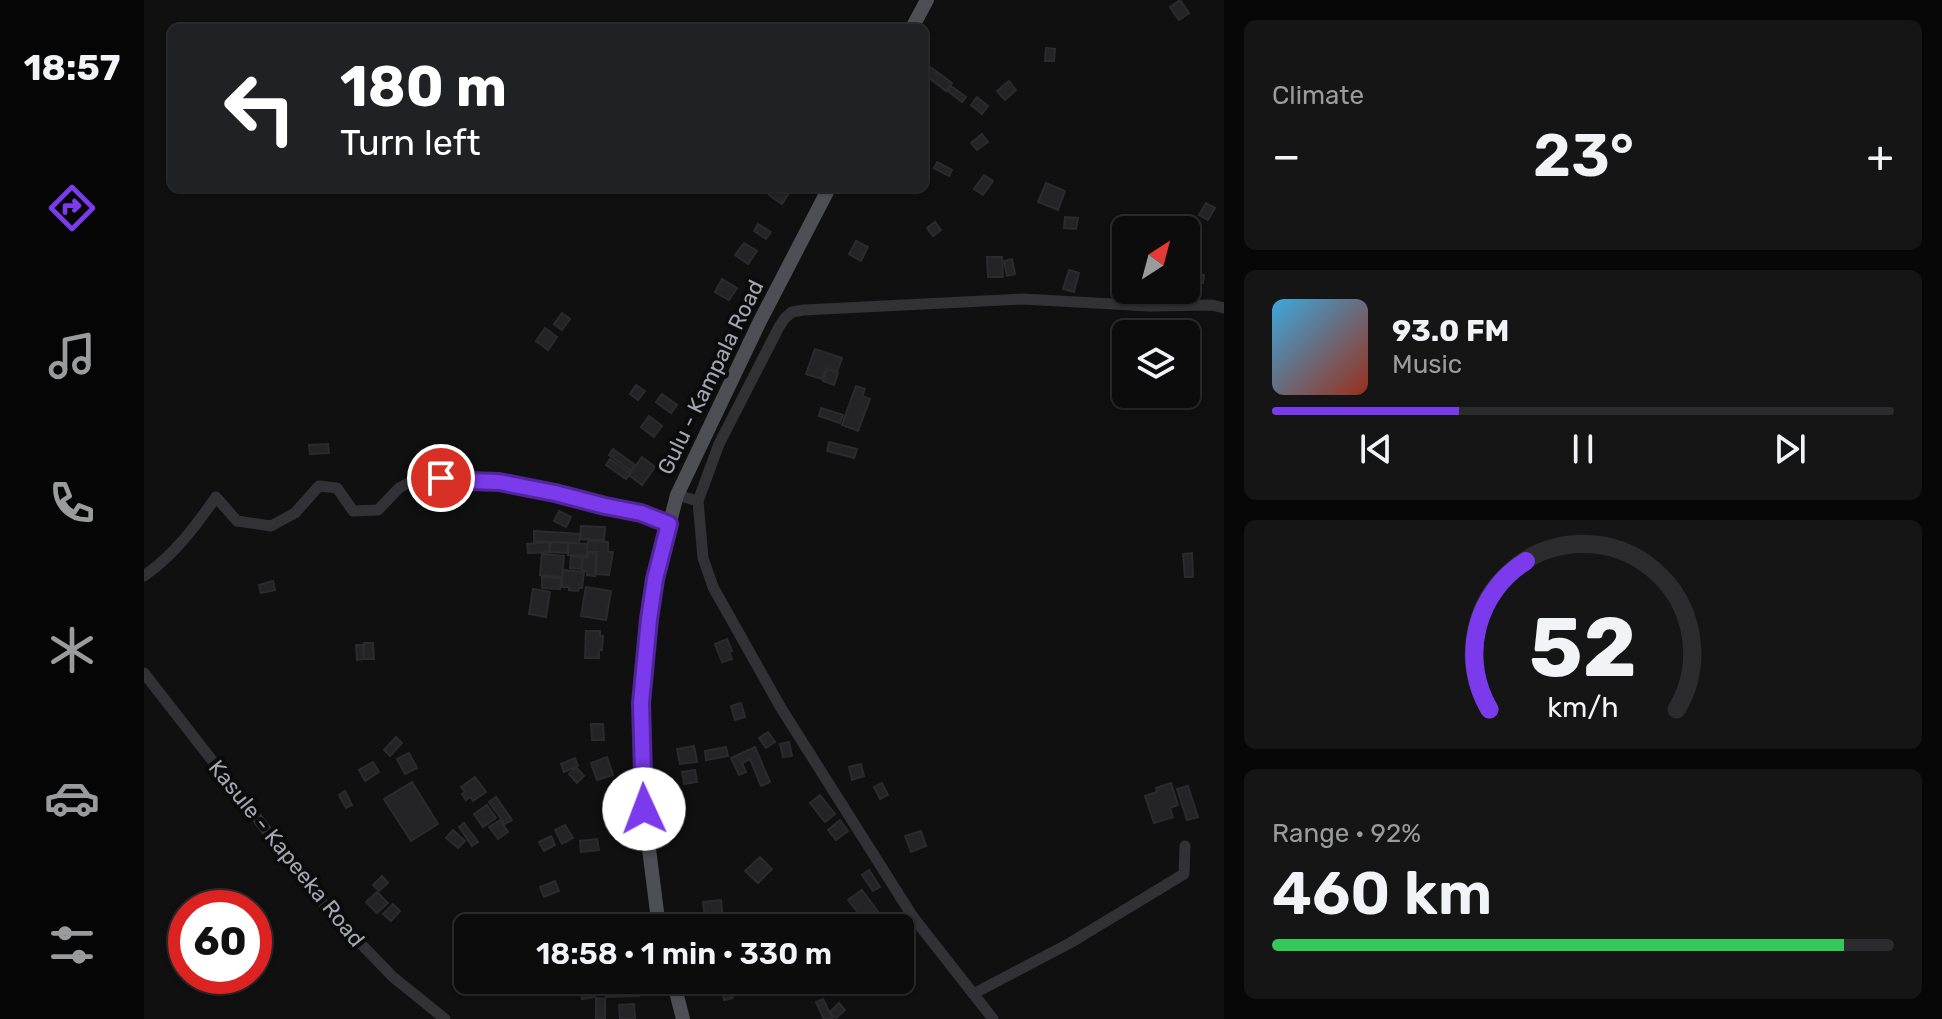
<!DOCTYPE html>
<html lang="en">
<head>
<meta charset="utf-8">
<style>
  :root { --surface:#0c0c0d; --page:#151516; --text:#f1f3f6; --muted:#9a9b9d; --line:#2c2c2e; --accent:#7c3aed }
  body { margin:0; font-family:Rubik,sans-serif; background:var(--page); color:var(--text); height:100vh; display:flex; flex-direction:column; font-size:30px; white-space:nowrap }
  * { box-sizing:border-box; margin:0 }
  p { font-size:26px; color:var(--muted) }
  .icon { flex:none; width:44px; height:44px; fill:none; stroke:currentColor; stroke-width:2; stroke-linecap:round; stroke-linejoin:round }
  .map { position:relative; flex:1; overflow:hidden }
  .panel { display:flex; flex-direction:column; gap:20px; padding:20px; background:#070707; width:718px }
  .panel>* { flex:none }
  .banner { position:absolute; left:24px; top:24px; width:760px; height:168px; border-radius:12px; box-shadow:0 2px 6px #0004,0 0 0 2px var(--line); background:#202124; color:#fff; overflow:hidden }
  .needle { width:52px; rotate:36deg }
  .tools { position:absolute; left:968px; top:216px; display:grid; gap:16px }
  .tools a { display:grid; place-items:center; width:88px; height:88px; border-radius:12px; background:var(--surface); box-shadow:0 2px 6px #0004,0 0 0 2px var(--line); font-size:40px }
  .speed { position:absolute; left:24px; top:890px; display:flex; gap:16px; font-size:40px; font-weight:700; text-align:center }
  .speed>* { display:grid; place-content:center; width:104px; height:104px; border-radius:50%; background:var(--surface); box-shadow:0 2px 6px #0004,0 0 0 2px var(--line); line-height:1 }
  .speed .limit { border:12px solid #d22; background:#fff; color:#111 }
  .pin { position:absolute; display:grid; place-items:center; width:68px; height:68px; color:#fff; margin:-34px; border:4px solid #fff; border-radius:50%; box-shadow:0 2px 8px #0007 }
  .me { position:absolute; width:88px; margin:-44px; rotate:358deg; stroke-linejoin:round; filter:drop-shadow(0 0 6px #0008) }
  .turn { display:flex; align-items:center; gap:28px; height:168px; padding:0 40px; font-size:36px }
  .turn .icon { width:104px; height:104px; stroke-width:2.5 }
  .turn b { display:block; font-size:56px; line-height:68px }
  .big { font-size:60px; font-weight:600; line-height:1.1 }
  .panel .tile { flex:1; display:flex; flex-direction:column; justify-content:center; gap:12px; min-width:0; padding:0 28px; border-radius:12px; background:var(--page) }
  .panel .dial { align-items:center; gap:0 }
  .dial svg { height:208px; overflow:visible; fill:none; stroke:var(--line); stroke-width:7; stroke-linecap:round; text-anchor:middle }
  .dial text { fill:var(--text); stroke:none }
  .song { display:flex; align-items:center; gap:24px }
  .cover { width:96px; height:96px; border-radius:12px; background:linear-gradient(135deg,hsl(200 70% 55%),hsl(10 70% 35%)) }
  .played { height:8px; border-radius:4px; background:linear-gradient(90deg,var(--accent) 30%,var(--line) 30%) }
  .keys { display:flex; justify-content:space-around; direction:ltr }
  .heat { display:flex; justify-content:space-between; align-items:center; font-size:44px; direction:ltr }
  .charge { height:12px; border-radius:6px; background:linear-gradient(90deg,#34c759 92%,var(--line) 0) }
  .trip { position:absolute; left:310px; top:914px; width:460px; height:80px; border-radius:12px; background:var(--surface); box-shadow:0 2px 6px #0004,0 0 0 2px var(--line); font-weight:600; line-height:80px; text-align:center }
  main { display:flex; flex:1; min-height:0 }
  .dock { display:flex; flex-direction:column; width:144px; justify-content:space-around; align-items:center; background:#050505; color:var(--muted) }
  .dock .icon { width:56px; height:56px }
  .dock .active { color:var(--accent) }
  .dock b { font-size:36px; color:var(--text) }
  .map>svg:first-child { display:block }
  .building { fill:#242325; stroke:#2b2b2d; stroke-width:2 }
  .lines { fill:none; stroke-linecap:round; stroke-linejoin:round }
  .minor { stroke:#323236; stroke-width:11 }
  .major { stroke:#4e4f55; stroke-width:14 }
  .route-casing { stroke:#51269a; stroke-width:20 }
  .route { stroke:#7c3aed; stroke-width:14 }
  .labels { text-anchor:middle; stroke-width:8; stroke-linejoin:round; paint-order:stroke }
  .street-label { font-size:22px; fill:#a3a6b1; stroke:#0b0b0c }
</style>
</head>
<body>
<main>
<nav class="dock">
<b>18:57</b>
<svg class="icon active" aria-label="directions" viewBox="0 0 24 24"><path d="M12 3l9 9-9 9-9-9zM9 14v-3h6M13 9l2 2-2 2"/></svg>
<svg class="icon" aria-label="music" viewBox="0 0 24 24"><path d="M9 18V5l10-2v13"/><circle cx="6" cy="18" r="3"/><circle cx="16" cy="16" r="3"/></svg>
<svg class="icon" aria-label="phone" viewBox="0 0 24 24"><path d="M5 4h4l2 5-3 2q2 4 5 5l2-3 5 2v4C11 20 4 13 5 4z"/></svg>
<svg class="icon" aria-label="climate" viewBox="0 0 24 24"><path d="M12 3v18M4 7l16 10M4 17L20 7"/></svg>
<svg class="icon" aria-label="car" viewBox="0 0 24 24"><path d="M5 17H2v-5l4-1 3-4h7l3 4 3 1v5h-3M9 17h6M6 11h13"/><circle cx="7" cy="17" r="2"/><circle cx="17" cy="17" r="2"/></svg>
<svg class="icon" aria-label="filters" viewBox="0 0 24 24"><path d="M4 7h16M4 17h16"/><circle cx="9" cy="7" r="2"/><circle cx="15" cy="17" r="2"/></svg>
</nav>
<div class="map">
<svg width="1080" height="1019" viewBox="0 0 1080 1019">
  <rect width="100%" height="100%" fill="#101011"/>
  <path class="building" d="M1036,0L1045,13L1035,20L1026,7Z
    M902,48L911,49L910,61H901Z
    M785,66L808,83L802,91L780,74Z
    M865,81L872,90L861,100L853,91Z
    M807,86L822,97L818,102L804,91Z
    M833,97L844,106L838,114L827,105Z
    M838,134L844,142L833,150L827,143Z
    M793,162L808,170L805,176L790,168Z
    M840,175L849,181L839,195L830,189Z
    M902,183L921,191L914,210L894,202Z
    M630,188H637L645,193L638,204L625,195Z
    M1062,203L1071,208L1064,220L1055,215Z
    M921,217L934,218L932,229L920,228Z
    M791,222L797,230L789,236L783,228Z
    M614,224L627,232L622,239L610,231Z
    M712,241L724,247L717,261L705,254Z
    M600,243L613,251L604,264L591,255Z
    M843,257H858L859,277H844Z
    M868,259L871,274L863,276L860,261Z
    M925,270L935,273L930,292L919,289Z
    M1043,274L1060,275L1059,283L1043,282Z
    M578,279L593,288L585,300L571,292Z
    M418,313L426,319L418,330L410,324Z
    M401,328L413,337L404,350L392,341Z
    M671,349L698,358L693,372L682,368L678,379L662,374Z
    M683,369L694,373L690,385L679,381Z
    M492,385L501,391L494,400L486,394Z
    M712,386L721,389L718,396L726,399L714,431L698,425Z
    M518,394L533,405L527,413L512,402Z
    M677,408L699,415L696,423L675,416Z
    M505,416L518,426L510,437L497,427Z
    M685,442L713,449L710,458L683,451Z
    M184,444L185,453L166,454L165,445Z
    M469,449L491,465L487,471L465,455Z
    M498,457L511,467L498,485L485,475Z
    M466,459L486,473L482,479L462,465Z
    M415,511L427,517L422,527L410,521Z
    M437,526L461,527L460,540L436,539Z
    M390,531L436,534L435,543L390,541Z
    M444,541L464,542V552H469L465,575L452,574L453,552H443Z
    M405,542V552L384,553L383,544Z
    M407,542L424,543L423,553L406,552Z
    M425,543L443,544V556L424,555Z
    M444,553L452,554L451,576L443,575V571L438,570L439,556L444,557Z
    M1048,553L1049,577H1041L1039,554Z
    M398,554L420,556L418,577L396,575Z
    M427,556L438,557L437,569L426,568Z
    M419,570L440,572L438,588H435L434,591L425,590V587H418Z
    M398,577L417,578L416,589L398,588Z
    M129,581L131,590L117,593L115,585Z
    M442,587L467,591L462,620L437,616Z
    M389,589L406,592L402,617L385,614Z
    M442,631H456V636H459L458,650H455V658H441Z
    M583,639L588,651L585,652L588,659L578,662L571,644Z
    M220,643H229L230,659H220Z
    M212,645H219L220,659L213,660Z
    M597,703L601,717L591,720L587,706Z
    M447,724H459L460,740H448Z
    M624,732L631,742L622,748L615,738Z
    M252,737L258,743L246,756L240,750Z
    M645,742L648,756L639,757L636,744Z
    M550,746L553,762L536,764L533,749Z
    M582,747L584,756L562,760L561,751Z
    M611,747L626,782L617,786L606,759L598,763L602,772L595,775L587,758Z
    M265,753L273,768L261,774L253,759Z
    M463,757L469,775L453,780L447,763Z
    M431,758L434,766L420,772L417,764Z
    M229,762L235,772L221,781L215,770Z
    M717,764L720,776L708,780L705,767Z
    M432,767L440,776L433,783L425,774Z
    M551,770L553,782L540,784L538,772Z
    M331,777L342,792L329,801L326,797L322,800L318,794L321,792L317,787Z
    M268,782L294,824L267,841L240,799Z
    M738,783L744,795L736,799L730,787Z
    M1027,783L1034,805L1026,808L1029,817L1010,823L1001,796L1013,792L1012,788Z
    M1044,786L1054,817L1043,820L1033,789Z
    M201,791L208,805L202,808L195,795Z
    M676,795L691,814L681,822L666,803Z
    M352,797L368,820L361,824L345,802Z
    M343,805L352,818L339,827L330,814Z
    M356,820L364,832L354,839L345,827Z
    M696,820L704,831L692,840L684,830Z
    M320,823L334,842L328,846L315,827Z
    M421,825L429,838L418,844L411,830Z
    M309,830L321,841L314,848L302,838Z
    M777,831L782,846L767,852L761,836Z
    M407,836L411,845L400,851L395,842Z
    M453,839L455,850L437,852L436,841Z
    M616,857L628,869L614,883L601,871Z
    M725,870L736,887L729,891L718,875Z
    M238,876L244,883L235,891L229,885Z
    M411,881L415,891L400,897L396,887Z
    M718,890L741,921L732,928H726L704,900Z
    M233,892L244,903L233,913L222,902Z
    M577,900L579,920L568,922V919H561L559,902Z
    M249,904L256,911L247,921L239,914Z
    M458,915V928H434V916Z
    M449,980L451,997L438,999L436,982Z
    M481,986H495V996L462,997V990H481Z
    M586,986L589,998L580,1000L577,987Z
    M452,998L461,999V1019H452Z
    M679,999L689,1019H680L672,1002Z
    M695,1003L701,1010L692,1018L686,1012Z
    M490,1004L491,1019H476L475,1005Z"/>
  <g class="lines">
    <path class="minor" d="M533,495L554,501L559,558L569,587L637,708L769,917L849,1019
      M554,501L575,444L635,327L641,318L648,312L660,310L878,299L1006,306L1068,305L1080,308
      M0,576C30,555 51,527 72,497L93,521L127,526L151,513L175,486L193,488L209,511L234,510L255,488L272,479L297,478L325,481L355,482L411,493L461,506L497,513L525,524
      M0,673L187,913L249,977L301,1019
      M829,994L926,943L1040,874L1041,846"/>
    <path class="major" d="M768,28L783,0
      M515,928L500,809L497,703L505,619L511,579L533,495L616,321L685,188
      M529,980L539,1019"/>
  </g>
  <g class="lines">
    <defs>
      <path id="route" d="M297,478L325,481L355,482L411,493L461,506L497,513L525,524L511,579L505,619L497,703L500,809"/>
    </defs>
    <use href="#route" class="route-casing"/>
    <use href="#route" class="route"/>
  </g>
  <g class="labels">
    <g class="street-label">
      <text transform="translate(566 377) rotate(-64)" y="8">Gulu - Kampala Road</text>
      <text transform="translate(143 853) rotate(51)" y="8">Kasule - Kapeeka Road</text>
    </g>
  </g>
</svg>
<div class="tools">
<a><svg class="needle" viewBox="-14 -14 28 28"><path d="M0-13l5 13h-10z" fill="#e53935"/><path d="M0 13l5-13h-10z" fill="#9a9b9d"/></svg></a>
<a><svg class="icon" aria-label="layers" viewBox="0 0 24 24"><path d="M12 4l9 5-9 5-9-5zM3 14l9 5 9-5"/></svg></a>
</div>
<div class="speed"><div class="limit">60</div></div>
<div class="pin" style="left:297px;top:478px;background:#d93025"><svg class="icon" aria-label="arrive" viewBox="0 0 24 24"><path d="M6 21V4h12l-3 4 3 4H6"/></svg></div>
<svg class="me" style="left:500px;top:809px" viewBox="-20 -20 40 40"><circle r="19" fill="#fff"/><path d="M0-13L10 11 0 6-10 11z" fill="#7c3aed"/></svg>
<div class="trip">18:58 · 1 min · 330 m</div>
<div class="banner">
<div class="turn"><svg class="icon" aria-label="left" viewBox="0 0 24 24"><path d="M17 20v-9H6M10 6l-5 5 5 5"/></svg><div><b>180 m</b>Turn left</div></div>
</div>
</div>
<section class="panel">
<div class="tile"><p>Climate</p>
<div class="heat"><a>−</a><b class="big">23°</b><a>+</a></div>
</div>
<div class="tile">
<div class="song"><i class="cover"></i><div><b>93.0 FM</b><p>Music</p></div></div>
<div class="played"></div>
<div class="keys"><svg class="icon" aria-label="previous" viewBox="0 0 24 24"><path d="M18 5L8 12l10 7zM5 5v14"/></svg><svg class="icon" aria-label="pause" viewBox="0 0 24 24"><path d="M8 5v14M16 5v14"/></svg><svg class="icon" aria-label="next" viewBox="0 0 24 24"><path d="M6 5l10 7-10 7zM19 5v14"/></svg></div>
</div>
<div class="tile dial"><svg viewBox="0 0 100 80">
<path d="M14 69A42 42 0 1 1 86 69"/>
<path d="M14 69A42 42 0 0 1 28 12" stroke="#7c3aed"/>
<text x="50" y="56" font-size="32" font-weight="700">52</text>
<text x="50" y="72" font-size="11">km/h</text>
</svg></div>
<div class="tile"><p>Range · 92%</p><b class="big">460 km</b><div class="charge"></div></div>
</section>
</main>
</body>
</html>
